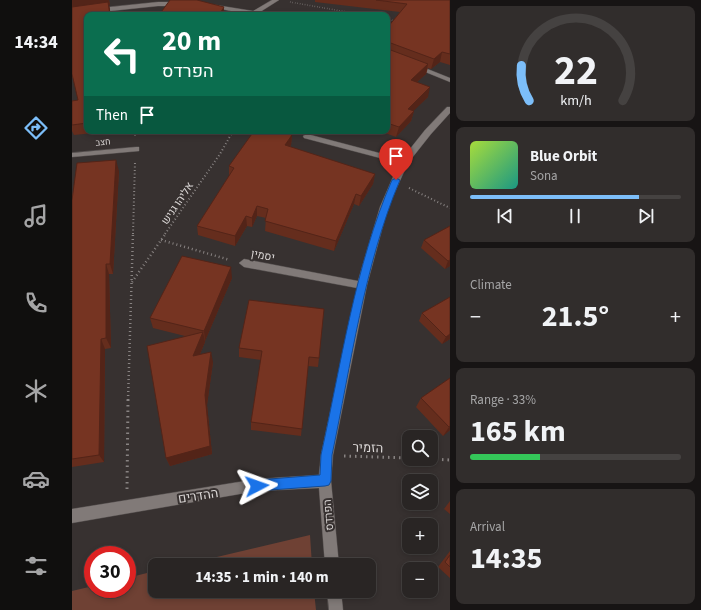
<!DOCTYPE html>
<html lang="en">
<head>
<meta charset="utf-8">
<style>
  :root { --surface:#292524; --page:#312d2c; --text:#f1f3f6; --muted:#a5a5a6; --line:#454241; --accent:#7cbef9 }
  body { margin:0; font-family:"Source Sans 3",Heebo,sans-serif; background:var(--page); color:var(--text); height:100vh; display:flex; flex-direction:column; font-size:15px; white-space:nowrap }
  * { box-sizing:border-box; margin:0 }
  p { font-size:13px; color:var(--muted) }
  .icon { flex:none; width:22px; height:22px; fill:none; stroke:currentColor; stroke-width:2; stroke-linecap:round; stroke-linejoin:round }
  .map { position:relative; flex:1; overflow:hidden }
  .panel { display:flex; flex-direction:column; gap:6px; padding:6px; background:#171414; width:251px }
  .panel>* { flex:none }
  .banner { position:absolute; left:12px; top:12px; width:306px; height:122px; border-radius:8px; box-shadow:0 2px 6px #0003,0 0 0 1px var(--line); background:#0b6e4f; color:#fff; overflow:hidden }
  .buttons { position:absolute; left:330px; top:430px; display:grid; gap:8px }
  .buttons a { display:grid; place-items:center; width:36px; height:36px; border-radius:8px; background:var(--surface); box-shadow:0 2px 6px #0003,0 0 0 1px var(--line); font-size:20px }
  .speed { position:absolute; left:12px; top:546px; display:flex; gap:8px; font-size:20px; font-weight:700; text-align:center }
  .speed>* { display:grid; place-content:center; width:52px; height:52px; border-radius:50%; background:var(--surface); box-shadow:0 2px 6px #0003,0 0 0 1px var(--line); line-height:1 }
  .speed .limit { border:6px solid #d22; background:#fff; color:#111 }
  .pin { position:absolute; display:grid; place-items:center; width:34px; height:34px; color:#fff; margin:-41px -17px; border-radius:50% 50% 50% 0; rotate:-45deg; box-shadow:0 0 4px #0007 }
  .pin .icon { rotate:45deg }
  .me { position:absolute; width:44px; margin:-22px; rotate:86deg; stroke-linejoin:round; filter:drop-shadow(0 0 3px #0008) }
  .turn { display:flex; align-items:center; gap:14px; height:84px; padding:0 12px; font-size:18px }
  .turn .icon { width:52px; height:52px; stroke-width:2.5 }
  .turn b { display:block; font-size:28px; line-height:34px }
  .then { display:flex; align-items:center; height:38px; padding:0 12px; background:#0003; gap:8px; font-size:15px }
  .big { font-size:30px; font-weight:700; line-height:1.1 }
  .panel .card { flex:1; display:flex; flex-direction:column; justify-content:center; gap:6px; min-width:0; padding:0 14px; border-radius:8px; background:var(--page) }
  .panel .dial { align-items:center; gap:0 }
  .dial svg { height:104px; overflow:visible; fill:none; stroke:var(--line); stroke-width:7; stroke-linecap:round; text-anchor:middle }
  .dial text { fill:var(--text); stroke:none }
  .song { display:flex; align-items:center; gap:12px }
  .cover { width:48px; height:48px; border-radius:6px; background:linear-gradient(135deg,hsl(80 70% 55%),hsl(170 70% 35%)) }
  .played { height:4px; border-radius:2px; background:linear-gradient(90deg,var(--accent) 80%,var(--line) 80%) }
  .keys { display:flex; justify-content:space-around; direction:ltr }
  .heat { display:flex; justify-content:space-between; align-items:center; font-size:22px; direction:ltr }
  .charge { height:6px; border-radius:3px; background:linear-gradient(90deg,#34c759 33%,var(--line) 0) }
  .trip { position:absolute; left:76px; top:558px; width:228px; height:40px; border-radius:8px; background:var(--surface); box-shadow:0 2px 6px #0003,0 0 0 1px var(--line); font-weight:700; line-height:40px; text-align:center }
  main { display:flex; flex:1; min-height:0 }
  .menu { display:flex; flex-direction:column; width:72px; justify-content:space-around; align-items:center; background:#100f0e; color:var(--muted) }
  .menu .icon { width:28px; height:28px }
  .menu .on { color:var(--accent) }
  .menu b { font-size:18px; color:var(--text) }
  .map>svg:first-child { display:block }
  .green { fill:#6f4134 }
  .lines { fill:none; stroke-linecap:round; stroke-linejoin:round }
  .street-casing { stroke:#534e4d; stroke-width:1 }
  .path-far3 { stroke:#888382; stroke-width:1.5; stroke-dasharray:0.5 2; stroke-linecap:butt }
  .path-far2 { stroke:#888382; stroke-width:2; stroke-dasharray:1 2.5; stroke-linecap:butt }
  .path-far1 { stroke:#888382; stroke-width:2.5; stroke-dasharray:1 3; stroke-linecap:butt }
  .path { stroke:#888382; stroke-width:3; stroke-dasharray:1.5 4; stroke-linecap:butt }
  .street { fill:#817a78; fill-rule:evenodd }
  .wall { fill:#652d1d }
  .shaded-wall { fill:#532418 }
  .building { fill:#763422; stroke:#532418 }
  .route { fill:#1a73e8; stroke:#114b97 }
  .labels { text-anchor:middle; stroke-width:4; stroke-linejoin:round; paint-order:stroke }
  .far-street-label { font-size:9px; fill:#dad6d5; stroke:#373130 }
  .street-label { font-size:11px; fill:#dad6d5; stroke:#373130 }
  .near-street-label { font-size:13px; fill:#dad6d5; stroke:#373130 }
</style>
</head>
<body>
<main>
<nav class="menu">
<b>14:34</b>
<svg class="icon on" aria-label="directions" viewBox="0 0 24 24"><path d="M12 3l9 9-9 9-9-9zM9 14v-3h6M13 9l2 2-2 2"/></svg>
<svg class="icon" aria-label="music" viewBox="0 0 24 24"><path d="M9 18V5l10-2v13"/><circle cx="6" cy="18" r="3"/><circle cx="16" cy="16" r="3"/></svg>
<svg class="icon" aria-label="phone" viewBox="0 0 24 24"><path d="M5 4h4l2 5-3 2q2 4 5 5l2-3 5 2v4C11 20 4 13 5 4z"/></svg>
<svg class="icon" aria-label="climate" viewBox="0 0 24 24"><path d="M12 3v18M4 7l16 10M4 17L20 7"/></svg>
<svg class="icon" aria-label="car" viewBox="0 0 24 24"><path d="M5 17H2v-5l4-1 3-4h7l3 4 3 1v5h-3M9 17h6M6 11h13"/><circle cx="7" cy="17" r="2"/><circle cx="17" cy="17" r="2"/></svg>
<svg class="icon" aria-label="filters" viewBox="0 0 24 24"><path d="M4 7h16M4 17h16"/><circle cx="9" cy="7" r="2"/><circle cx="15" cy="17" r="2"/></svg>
</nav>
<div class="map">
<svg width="378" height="610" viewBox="0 0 378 610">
  <rect width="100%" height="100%" fill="#373130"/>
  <path class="green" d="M238,535L240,565H111Z
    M83,571V591H242L244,610H0V591L21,586V589H55V578Z"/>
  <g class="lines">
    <defs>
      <path id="street" d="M200,0H207L188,12L197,15H179L134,6L137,4L181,11Z
        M86,2H107L110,4L107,6H86L0,15V11Z
        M343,64L378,78V82L341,67L340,66Z
        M375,107H378V113L359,134L336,163L316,207L295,285L261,455L259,481L267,565H253L247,488L185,491L0,523V509L185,479L247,475L249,455L285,288L172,267L167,263L172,259L286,281L308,207L327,163L232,138L231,136L235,134L330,159L353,130Z
        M64,147H67V151L0,157V153Z
        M255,591H269L271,610H257Z"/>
    </defs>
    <use href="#street" class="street-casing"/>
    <path class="path-far3" d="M218,2L292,15
      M315,19L323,21"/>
    <path class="path-far2" d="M63,131V137
      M337,188L378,208
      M61,234L63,162
      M93,234L148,154L161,131"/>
    <path class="path-far1" d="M89,240L158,260
      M60,282L94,233
      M56,400L61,233"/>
    <path class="path" d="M272,456L337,458
      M359,459L378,460
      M55,489L56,399"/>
    <use href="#street" class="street"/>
  </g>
  <path class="wall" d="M0,0H37L38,5H37L38,11L15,15V131H42L2,135L0,131V101L6,100Z
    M243,0H378V65L368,62L359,69L356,68L354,74L345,82L356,97L341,111H342L339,121L324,137L308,131H315V28L328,12L243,2Z
    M215,134L220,135L219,145L218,147L303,174L301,184L287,206L282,204L262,251L193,231L194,218L185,216L180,227L175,226L163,246L126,235L125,226L157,176V166Z
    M47,171L41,274H37L39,348L33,349L32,462L0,467V200Z
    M378,226V266L373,269L349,248L352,240Z
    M160,278L133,341V342L128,354L141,362L135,405L140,454L98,466L94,458L113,336L81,328L78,318Z
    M378,297V339L370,344L347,321L350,313Z
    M167,348L247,358L246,367L236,366L229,436L179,430V422L189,360L167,357Z
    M378,378V430L371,436L344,407L349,398Z
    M378,501V514L372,509Z
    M378,551V578L366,567Z"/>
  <path class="shaded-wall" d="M0,0H37L38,5H37L39,15L0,9Z
    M152,7V15H147Z
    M370,52L368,62L359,69L362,59Z
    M356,64L354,74L336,90L339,80Z
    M358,87L356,97L333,119L336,109Z
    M342,111L339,121L324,137L327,127Z
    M209,131H219L207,142L208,132Z
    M220,135L219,145L213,155V145Z
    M44,160L47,171L41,274L38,264Z
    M303,174L301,184L287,206L289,196Z
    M284,194L282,204L262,251L264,241Z
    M185,206V216L180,227V218Z
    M174,216L175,226L163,246V236Z
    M378,260V266L373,269L376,261Z
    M34,264L37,274L39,348L34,338Z
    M159,267L160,278L133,341L132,331Z
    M131,332L133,342L123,366L121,356Z
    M378,334V339L370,344L374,337Z
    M29,339L33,349L32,462L27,455Z
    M139,352L141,362L135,405L140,454L98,466L94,458L133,395Z
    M378,426V430L371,436L377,427Z"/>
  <path class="building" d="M98,0H125L152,7L147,15H87Z
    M304,0H378V54L370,52L362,59L316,42V49L356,64L339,80L358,87L336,109L342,111L327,127L315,123V28L335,4Z
    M36,2L38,15H15V123L0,125V101L6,100L0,74V7Z
    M182,131H209L208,132L220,135L213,145L303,174L289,196L284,194L264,241L193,221L196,209L185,206L180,218L174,216L163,236L125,226L162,168L157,166Z
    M44,160L38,264H34V338L29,339L27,455L0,459V200L5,163Z
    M378,226V260L376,261L352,240Z
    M110,256L159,267L132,331L78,318Z
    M378,297V334L374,337L350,313Z
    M177,300L252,309L247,358L237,357L230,429L179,422L190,351L167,348Z
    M131,332L121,356L139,352L133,395L138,446L94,458L75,346Z
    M378,378V426L377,427L349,398Z
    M378,555V567L373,562Z"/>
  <path class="route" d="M324,178L328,180C292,265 279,365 260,455L259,481L257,485L253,486L185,491L181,490L179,486L181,481L185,480L248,475L249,455C269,365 283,265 320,180Z"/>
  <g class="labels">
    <g class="far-street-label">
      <text transform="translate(31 142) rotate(-5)" y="3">חצב</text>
    </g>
    <g class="street-label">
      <text transform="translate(105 203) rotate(-56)" y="4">אליהו גניש</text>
      <text transform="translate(191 255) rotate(11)" y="4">יסמין</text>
      <text transform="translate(256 515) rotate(-95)" y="4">הפרדס</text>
    </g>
    <g class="near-street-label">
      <text transform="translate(296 447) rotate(2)" y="5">הזמיר</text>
      <text transform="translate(126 495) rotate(-9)" y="5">ההדרים</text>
    </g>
  </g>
</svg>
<div class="buttons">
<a><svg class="icon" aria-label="search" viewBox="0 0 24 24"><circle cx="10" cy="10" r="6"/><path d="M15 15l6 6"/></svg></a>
<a><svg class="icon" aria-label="layers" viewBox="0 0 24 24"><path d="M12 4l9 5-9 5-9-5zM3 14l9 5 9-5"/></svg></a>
<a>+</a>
<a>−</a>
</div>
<div class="speed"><div class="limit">30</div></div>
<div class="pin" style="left:324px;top:180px;background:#d93025"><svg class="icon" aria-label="arrive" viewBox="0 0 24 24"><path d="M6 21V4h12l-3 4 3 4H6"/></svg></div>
<svg class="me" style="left:185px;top:486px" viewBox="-20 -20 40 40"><path d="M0-17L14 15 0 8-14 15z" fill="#1a73e8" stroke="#fff" stroke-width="4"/></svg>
<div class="trip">14:35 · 1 min · 140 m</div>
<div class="banner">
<div class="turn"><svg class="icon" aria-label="left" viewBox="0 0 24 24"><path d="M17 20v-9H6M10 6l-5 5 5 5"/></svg><div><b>20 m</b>הפרדס</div></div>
<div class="then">Then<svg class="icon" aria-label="arrive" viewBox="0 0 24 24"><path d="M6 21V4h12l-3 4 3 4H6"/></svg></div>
</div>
</div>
<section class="panel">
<div class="card dial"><svg viewBox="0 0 100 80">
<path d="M14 69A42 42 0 1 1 86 69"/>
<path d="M14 69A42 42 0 0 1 8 42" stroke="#7cbef9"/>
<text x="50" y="56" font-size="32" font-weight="700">22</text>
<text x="50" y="72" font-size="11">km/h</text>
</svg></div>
<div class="card">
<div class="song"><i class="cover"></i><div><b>Blue Orbit</b><p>Sona</p></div></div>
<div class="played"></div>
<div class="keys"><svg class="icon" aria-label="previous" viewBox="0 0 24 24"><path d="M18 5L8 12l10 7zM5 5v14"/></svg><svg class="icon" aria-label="pause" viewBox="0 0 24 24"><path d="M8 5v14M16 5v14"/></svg><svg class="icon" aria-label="next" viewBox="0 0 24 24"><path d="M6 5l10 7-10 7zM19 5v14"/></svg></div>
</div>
<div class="card"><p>Climate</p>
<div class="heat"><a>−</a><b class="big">21.5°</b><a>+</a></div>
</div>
<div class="card"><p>Range · 33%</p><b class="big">165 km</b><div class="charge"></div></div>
<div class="card"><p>Arrival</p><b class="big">14:35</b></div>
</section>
</main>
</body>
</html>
